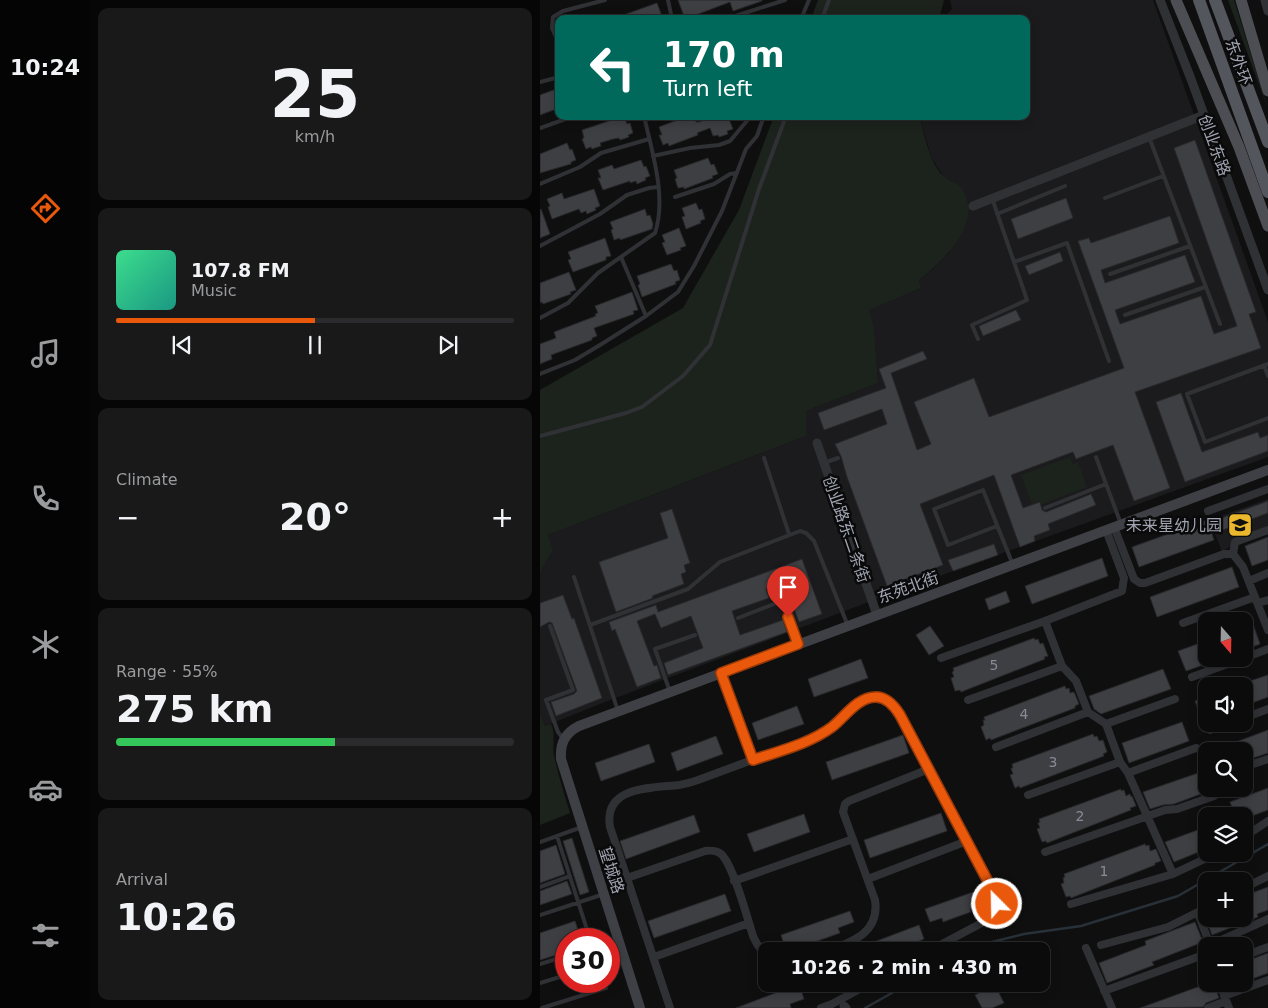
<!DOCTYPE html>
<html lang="en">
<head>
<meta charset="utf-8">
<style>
  :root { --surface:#0b0b0c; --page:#19191a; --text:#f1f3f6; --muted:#9a9b9d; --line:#2b2b2d; --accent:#ea580c }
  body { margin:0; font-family:"DejaVu Sans","Noto Sans SC",sans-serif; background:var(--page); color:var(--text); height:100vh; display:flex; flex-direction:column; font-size:19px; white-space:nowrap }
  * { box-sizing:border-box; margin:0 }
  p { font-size:16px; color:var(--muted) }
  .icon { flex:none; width:28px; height:28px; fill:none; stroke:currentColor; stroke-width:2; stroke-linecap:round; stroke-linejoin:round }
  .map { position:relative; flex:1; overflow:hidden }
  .side { display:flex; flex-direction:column; gap:8px; padding:8px; background:#060607; width:450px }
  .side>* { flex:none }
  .banner { position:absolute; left:15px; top:15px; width:475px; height:105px; border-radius:10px; box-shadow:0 2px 12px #0003,0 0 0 1px var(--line); background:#00695c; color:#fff; overflow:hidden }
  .needle { width:32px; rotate:160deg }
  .controls { position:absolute; left:658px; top:612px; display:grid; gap:10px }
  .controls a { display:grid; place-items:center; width:55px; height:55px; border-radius:10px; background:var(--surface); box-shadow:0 2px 12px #0003,0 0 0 1px var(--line); font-size:25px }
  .speed { position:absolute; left:15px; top:928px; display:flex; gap:10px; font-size:25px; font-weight:700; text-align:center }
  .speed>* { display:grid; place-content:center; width:65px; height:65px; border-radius:50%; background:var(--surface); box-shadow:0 2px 12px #0003,0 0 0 1px var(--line); line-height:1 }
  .speed .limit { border:8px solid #d22; background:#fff; color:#111 }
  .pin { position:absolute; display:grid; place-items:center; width:42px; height:42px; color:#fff; margin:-51px -21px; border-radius:50% 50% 50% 0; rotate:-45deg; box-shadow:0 0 5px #0007 }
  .pin .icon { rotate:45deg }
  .me { position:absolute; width:55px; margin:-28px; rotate:337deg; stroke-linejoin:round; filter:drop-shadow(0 0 4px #0008) }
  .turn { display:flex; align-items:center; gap:18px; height:105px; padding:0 25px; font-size:22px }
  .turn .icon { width:65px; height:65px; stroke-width:2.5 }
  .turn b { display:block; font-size:35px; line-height:42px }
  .big { font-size:38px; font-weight:700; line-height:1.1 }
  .side .card { flex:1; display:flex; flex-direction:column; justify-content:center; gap:8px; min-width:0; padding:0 18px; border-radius:10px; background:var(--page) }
  .side .dial { align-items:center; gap:0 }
  .dial b { font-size:65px; line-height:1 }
  .song { display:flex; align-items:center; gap:15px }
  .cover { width:60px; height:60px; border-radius:8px; background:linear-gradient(135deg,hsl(150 70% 55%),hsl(170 70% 35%)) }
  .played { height:5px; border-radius:2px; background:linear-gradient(90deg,var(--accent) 50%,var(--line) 50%) }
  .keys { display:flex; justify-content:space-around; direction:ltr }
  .heat { display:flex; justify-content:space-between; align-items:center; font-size:28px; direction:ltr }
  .charge { height:8px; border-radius:4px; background:linear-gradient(90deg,#34c759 55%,var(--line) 0) }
  .trip { position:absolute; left:218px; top:942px; width:292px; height:50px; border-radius:10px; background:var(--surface); box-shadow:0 2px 12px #0003,0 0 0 1px var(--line); font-weight:700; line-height:50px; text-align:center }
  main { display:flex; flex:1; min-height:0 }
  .dock { display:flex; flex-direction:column; width:90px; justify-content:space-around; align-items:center; background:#040405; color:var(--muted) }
  .dock .icon { width:35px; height:35px }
  .dock .current { color:var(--accent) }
  .dock b { font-size:22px; color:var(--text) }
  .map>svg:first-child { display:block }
  .built { fill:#1b1b1d }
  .green { fill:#1c231d }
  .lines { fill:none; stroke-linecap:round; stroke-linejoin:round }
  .stream { stroke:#293138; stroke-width:2.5 }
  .building { fill:#3e3f43; stroke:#29292c }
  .service { stroke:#303135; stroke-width:4 }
  .minor { stroke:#303135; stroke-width:8 }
  .tertiary { stroke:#303135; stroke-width:9 }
  .secondary { stroke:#3e4045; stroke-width:10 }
  .primary { stroke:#4c4e54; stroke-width:11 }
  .trunk { stroke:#54565d; stroke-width:12 }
  .route-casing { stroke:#983908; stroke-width:12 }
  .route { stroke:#ea580c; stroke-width:9 }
  .labels { text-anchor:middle; stroke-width:5; stroke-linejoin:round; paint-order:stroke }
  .number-label { font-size:14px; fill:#888b96 }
  .street-label { font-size:16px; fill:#a1a4b1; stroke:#0a0a0b }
  .poi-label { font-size:16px; fill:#a1a4b1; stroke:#0a0a0b; text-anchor:end }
</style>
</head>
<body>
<main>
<nav class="dock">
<b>10:24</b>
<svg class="icon current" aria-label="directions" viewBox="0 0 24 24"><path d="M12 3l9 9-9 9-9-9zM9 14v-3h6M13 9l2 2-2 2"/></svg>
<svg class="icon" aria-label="music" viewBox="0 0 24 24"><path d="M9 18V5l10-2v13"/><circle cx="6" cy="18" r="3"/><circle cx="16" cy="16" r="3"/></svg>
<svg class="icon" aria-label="phone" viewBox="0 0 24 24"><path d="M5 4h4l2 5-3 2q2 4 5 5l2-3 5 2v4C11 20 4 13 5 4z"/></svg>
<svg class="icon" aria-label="climate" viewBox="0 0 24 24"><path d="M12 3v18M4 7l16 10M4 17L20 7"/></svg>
<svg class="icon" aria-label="car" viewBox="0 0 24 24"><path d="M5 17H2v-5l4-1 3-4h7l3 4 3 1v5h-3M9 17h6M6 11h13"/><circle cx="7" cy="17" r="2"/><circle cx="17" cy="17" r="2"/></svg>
<svg class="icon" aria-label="filters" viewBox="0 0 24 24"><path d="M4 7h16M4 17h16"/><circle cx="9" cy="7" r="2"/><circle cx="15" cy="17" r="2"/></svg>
</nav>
<section class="side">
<div class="card dial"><b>25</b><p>km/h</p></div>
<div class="card">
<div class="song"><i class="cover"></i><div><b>107.8 FM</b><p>Music</p></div></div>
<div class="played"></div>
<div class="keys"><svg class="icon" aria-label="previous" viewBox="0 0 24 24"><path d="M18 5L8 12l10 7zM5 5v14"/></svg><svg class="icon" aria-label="pause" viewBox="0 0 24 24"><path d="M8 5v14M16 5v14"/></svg><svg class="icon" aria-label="next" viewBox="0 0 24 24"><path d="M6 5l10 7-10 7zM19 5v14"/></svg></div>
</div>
<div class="card"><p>Climate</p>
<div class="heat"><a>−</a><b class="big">20°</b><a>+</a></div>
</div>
<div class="card"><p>Range · 55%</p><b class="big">275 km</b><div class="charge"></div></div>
<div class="card"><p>Arrival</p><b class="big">10:26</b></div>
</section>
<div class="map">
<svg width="728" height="1008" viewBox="0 0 728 1008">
  <rect width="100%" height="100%" fill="#0f0f10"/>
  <path class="built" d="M410,0H613L728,322V457L339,598L65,702L5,726L0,713V573L13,550L8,535L266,436V411L338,383L334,327L328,310L381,288L379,280L393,269L410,251L412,181L404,177L392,159L381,122L383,116H486V19H407L406,15L412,9Z
    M728,499V527L692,545L682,552L670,520Z"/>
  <path class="green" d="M278,0H404L399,19H271Z
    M688,0H694L728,109Z
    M234,116H381V122C384,134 387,147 392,159C394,164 400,174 405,177C410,181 417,183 421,188C446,221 403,261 379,280L381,288L329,310L334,327L338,383L266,411V436L8,535L13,550L0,573V390L143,308L199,210Z
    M530,457L533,464L538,462L547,487L502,504L500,501L492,504L481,475Z
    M0,713L5,726L11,724C16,734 12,744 14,755C18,774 24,794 30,813L0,825Z"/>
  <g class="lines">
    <path class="stream" d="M426,951L436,946L484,934L541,926L638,896L728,844
      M325,1008L368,984"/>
  </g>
  <path class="building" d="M138,0H222V1L193,11L190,2L145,19Z
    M117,3L123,19H76L75,18Z
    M19,88V108L0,115V95Z
    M84,116L87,124L90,123L93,133L88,135L89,137L80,140L79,138L73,139L60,143L61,146L52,149L51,147L46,149L42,139L44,138L42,130Z
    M148,116H154L156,122H159L174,116H185L186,120L189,119L193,129L187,131L188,134L179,137L178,135L173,136L170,128L157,133L158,135L129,146L128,143L123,145L119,135H122L119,127Z
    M655,140L716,312L709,314L721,348L595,392L630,488L594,501L573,445L536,459L533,452L471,475L483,508L500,502L502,510L506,512L551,494L556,505L508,524L510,530L494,536L495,541L480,547L454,475L380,504L403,565L347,586L307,477L301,456L295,444L347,424L342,409L284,430L278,413L346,388L339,369L383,351L387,359L351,373L377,450L391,444L374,402L434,378L449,417L584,368L538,241L549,238L551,243L630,216L639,243L561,270L565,283L645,255L655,282L575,310L580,324L661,296L674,334L697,326L634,148Z
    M27,143L30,150L32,149L36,160L31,162V164L0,173V154Z
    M168,158L171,165L174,164L178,174L172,176L173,178L144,189V187L138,188L135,179L137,178L134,170Z
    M101,160L104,167L106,166L110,176L105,178L106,180L97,184L96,181L90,183V181L63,190L58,178H61L58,170L72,165L74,169Z
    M54,189L60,206L55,208L56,210L47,214L46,211L41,213L39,209L12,219L8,207L10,206L7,199L22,193L24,199Z
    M526,198L533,218L478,239L471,219Z
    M156,203L159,210L162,209L165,219L160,221L161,223L146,229L142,217L145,216L142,208Z
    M1,209L10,234L0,238V210Z
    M105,209L107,216L110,215L113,224L112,229L80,240V238L74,240L71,230L73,229L70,222Z
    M139,228L146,246L140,248L141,250L127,255L122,243L125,242L122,235Z
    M65,238L71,256L66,257V260L33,272L28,260L31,259L28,252Z
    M520,252L523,261L489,275L485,266Z
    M131,264L134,271L137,270L140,280L135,282L136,284L102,297L98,285L100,284L97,276Z
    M29,272L36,290L30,292L31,294L3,304L2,302L0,303V283Z
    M92,292L98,310L93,311L94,314L54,328L57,336L52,338V340L11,355L12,359L0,364V344L16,338L14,332L56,316L55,314L58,313L55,306Z
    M476,310L481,320L443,336L439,326Z
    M641,393L662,452L718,432L720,438L728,435V451L645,482L616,402Z
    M728,501V513L672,534L674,540L599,567L592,547L667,520L668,523Z
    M132,509L150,563L144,565L146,572L141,574L144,584L112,596L113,598L76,612L59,562L128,538L120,513Z
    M728,537V560L712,566L705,546Z
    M454,544L458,555L413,571L408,560Z
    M562,558L568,576L492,604L485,586Z
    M262,559L282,614L259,622L244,582L226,589L229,598L192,611L200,635L243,620L247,632L128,675L124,663L163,648L151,616L121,628L115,614L97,621L114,666L117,665L121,678L97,687L75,629L72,631L69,622L116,605L118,612Z
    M692,567L699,587L617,617L610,597Z
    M466,591L470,602L449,610L445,599Z
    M23,595L32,619L34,618L62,698L16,716L11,702L34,694L37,691L12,623L9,622L0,627V603Z
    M713,624L720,644L704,650V627Z
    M390,626L404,646L389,655L376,635Z
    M494,638L495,640L498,639L500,644L503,643L508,656L504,657L505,659L421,692L420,690L415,691L411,678L414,677L412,672L414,671L413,668Z
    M666,641V664L646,671L638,651Z
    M321,659L328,678L274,697L268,679Z
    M623,669L631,689L561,714L554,709L549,696Z
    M728,675V697L704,706V683Z
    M525,686L526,689L529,688L530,693L534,692L539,704L535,706V708L451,740L450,738L446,740L441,727L444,725L443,720H445L444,717Z
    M666,697V726L665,728L655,701Z
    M257,706L264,724L218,740L212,723Z
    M642,722L649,741L589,763L582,743Z
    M728,730V753L704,761V751H672Z
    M553,734L554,737L557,736L559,741L563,740L567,752L563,754L564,756L480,788L479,786L475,788L470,775L473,774L471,768H473L472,764Z
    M363,735L369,753L292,780L286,762Z
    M176,736L183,754L137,771L131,753Z
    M109,744L115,762L61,781L55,763Z
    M664,771L666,777V792L634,804L623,805L610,809L603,792Z
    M728,788V810L704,819V816H695L690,802Z
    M581,789V791L584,790L586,796L590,794L591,797L592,796L596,806L590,808L591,810L507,843L506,841L502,842L497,829L500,828L498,823L500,822L499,819Z
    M401,813L407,831L330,858L324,840Z
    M264,814L270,832L214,852L207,834Z
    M154,815L160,832L86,859L80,841Z
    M666,827V849L634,862L625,842Z
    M32,838L49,892L40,895L23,841Z
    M605,844L606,846L609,845L610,851L616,849L621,861L615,863V865L531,898L530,896L526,897L521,884L524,883L523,878L525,877L524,874Z
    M16,845L25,874L0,883V851Z
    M27,881L32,894L0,905V891Z
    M728,887V910L717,914L718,917L672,935L666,919H704V901L711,898L709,894Z
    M439,890L444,904L430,909L431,912L422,915L403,922L402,918L390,922L385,909Z
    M185,894L191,911L114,938L108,921Z
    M310,911L314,922L298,928L300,933L258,948L256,943L245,947L241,935Z
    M35,921L41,939H26V952L0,960V933Z
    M655,922L663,942L612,962L614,965L567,983L559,963L606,945L605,941Z
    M379,925L384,939L370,945L371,948L362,951H328L326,945Z
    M728,953V973L704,982V962Z
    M259,984L264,999L250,1004L251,1008H196Z
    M666,984H674L679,998L666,1003L663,1007L600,1008Z
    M455,985L464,1003L452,1008H442L435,995Z"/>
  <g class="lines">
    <path class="service" d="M128,0L132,19
      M186,19L245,0
      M261,19L269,0
      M282,19L289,0
      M19,44L12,28L13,17L23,11L65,0
      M0,82L19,77
      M0,128L34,116
      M609,137L680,324
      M113,156L150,148L179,145L190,141L211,116
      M0,184L40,167L61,153L109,139
      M135,197L174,184L190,174L197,173
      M565,198L623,176
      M457,214L525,186
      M0,246L60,214L87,195L109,188L118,187
      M81,257L106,316
      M474,262L527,243L569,361
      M570,274L650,246
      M585,315L665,287
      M0,318L28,303L58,273L115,233C127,197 112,152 104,116
      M438,339L432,325L487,300L452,198
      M728,364L647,394L665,442L728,418
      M724,365L728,376
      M0,374L35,360L60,345L106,316L138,292L154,266L182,211L206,149L217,136L224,116
      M0,436L86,413L102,407L143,376L170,345L219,189L246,116
      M556,457L581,524
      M224,458L249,534
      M284,463L298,458
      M505,508L566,484
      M457,526L408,545L394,509L443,490L473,565
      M34,577L78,711
      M198,618L242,601L258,644
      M50,625L148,589L180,562L260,531L266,533L274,541L308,626
      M10,626L33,690L6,700L18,732L24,740
      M130,692L115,649L155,635
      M17,836L50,939
      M0,842L42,827
      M0,887L30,876
      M0,915L64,894
      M0,964L26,956
      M0,983L26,975
      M2,1008L66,988L64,981"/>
    <path class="minor" d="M668,511L728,489
      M574,527L594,579L600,583H605L684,554H693L703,567L728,630
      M566,530L584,578L582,591L505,621L522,666L536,681L548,712L566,724L580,762L588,773L633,874L675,854
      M693,554L695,542L728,530
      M709,581L728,573
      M718,603L728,600
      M643,623L715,597
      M401,658L505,621
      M704,658L728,649
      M181,673L213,760
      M652,677L701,659
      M428,700L522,666
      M704,718L728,709
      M566,724L635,699
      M670,730L688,724
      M456,747L548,712
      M704,767L728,759
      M588,773L656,748
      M488,795L580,762
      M704,837L728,821
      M505,852L625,810L637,809L674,796
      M87,878L165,851C171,850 179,851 183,856C195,871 207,917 213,936L217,944L226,956
      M328,879L427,841
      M194,881L313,839
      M704,888L728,876
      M531,904L633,874
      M658,913L670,945
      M561,945L628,927L666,908
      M666,947L728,919
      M546,948L572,1008
      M287,951C312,942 340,933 335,900L303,812L305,804L309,801L389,769
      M704,956L728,947
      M114,957L209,923
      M680,984L689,1008
      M564,991L666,954
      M684,996L728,980
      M130,1008L70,827C63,786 111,788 139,785C145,784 152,782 158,780L277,736L292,726L307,712L326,700L336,697L345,699L360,715L452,889C458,901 459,907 451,918L389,951
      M281,1008L292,1004L329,984
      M668,1008L686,1001"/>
    <path class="tertiary" d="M620,0L651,79L728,290
      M725,0L728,11
      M433,206L664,115
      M277,443L337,615
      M304,1006L306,1008"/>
    <path class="secondary" d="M100,1008L21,759C20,743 25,733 39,726L728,470"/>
    <path class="primary" d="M636,0L699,147L728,226
      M701,0L728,91"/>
    <path class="trunk" d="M659,0L728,192
      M675,0L728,142"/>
  </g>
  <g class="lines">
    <defs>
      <path id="route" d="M248,617L258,644L181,673L213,760C239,751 269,744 292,727C305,717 317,697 336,697C347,697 355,707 360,715L452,889L457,904"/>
    </defs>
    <use href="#route" class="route-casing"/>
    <use href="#route" class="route"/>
  </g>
  <defs>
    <symbol id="school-square" viewBox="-11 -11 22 22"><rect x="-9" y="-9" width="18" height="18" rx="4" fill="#ebb82d" stroke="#0a0a0b"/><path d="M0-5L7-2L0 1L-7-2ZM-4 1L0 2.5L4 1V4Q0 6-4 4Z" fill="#111"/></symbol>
  </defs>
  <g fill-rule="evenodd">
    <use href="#school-square" x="686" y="511" width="28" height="28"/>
  </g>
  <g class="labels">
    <g class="number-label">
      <text x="454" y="670">5</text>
      <text x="484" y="719">4</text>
      <text x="513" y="767">3</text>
      <text x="540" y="821">2</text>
      <text x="564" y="876">1</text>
    </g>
    <g class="street-label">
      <text transform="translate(699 62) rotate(70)" y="6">东外环</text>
      <text transform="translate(675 145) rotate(70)" y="6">创业东路</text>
      <text transform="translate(307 529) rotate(71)" y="6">创业路东二条街</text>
      <text transform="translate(368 587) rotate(-20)" y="6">东苑北街</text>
      <text transform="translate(72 870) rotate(72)" y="6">望城路</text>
    </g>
    <g class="poi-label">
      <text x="682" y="531">未来星幼儿园</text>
    </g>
  </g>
</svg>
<div class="controls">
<a><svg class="needle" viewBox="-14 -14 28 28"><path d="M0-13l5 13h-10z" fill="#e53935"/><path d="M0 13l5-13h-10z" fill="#9a9b9d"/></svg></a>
<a><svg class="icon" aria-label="sound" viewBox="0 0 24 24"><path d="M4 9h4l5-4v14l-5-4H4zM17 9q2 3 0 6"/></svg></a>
<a><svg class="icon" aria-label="search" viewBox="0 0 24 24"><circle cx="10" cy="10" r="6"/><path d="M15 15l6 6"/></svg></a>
<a><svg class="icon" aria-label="layers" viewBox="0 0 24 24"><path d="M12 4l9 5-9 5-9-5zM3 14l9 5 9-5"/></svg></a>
<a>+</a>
<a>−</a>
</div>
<div class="speed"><div class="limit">30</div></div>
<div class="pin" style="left:248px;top:617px;background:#d93025"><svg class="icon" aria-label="arrive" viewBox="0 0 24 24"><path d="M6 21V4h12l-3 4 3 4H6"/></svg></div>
<svg class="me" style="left:457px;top:904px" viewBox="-20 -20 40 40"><circle r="17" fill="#ea580c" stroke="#fff" stroke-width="3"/><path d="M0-11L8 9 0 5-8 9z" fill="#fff"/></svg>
<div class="trip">10:26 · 2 min · 430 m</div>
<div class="banner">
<div class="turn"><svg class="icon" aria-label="left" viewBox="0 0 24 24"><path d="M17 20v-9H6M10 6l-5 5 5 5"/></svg><div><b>170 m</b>Turn left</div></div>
</div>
</div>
</main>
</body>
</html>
